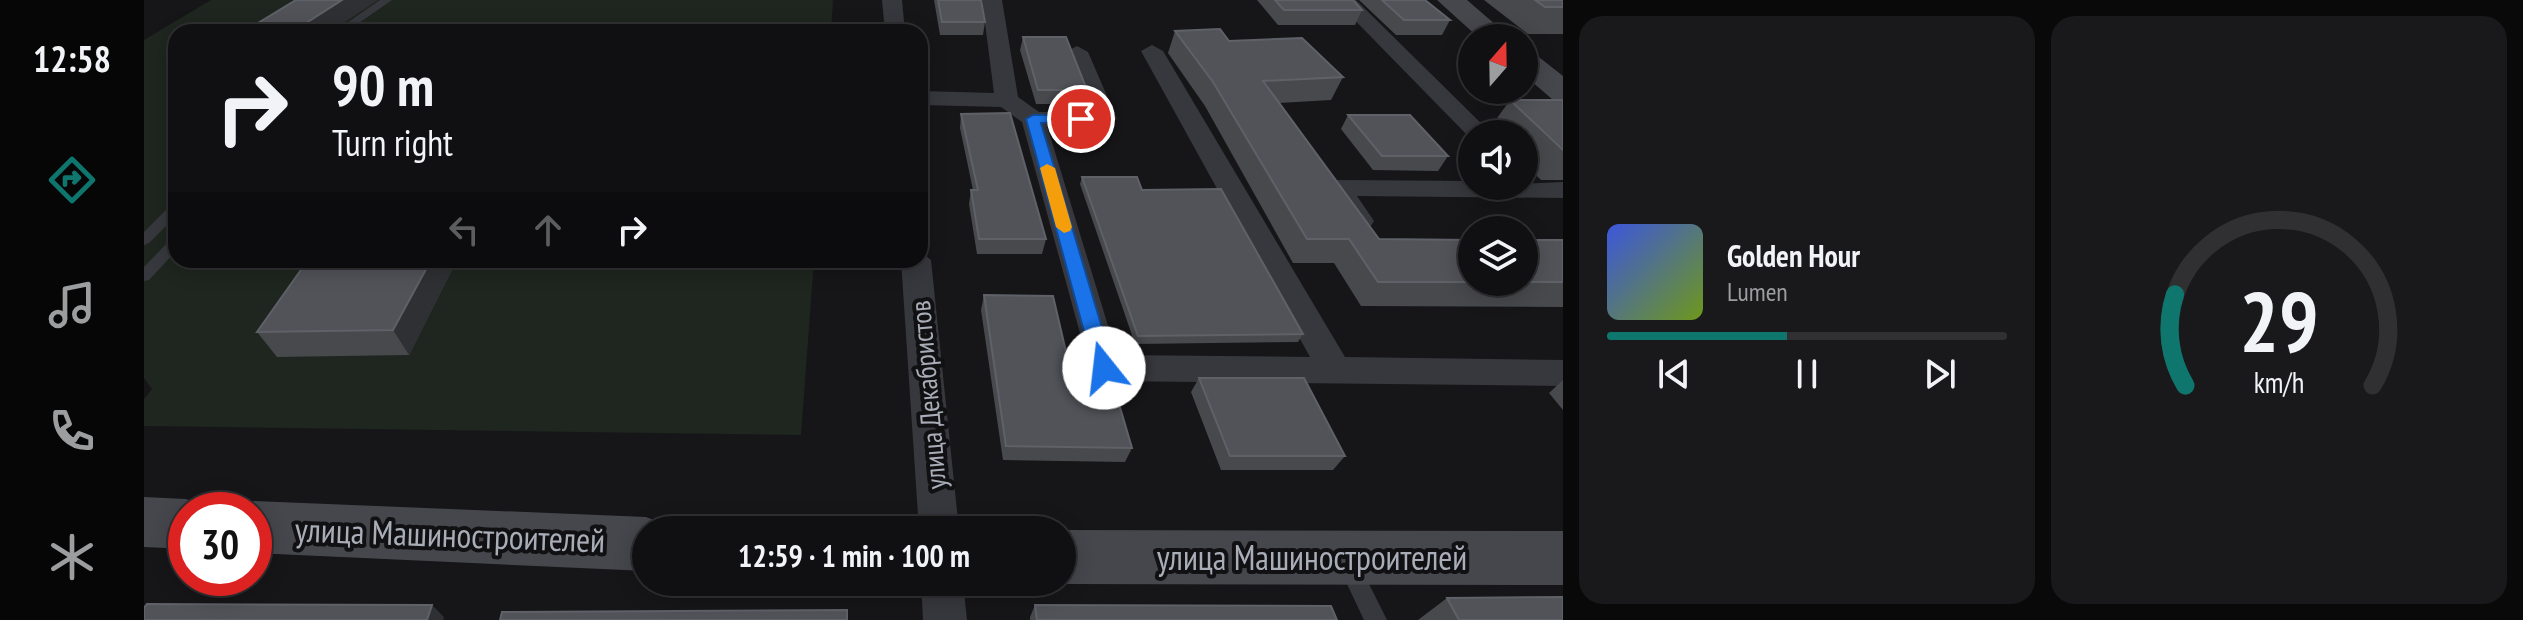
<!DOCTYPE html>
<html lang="en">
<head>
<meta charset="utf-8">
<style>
  :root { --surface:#101012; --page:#19191b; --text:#f1f3f6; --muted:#9c9d9f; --line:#303032; --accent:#0f766e }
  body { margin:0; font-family:"PT Sans Narrow",sans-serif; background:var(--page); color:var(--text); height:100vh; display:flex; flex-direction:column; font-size:30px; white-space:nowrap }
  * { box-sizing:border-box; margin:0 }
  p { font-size:26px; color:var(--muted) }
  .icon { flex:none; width:44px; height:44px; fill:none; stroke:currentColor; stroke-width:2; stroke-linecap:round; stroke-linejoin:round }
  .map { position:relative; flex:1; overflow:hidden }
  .drawer { display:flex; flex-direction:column; gap:16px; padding:16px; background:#09090a; width:960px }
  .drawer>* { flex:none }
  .top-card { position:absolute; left:24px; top:24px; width:760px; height:244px; border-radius:24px; box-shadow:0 4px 20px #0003,0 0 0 2px var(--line); background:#101012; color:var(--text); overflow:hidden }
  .needle { width:52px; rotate:20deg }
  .fabs { position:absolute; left:1314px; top:24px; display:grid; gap:16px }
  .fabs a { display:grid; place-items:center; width:80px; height:80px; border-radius:50%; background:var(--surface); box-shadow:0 4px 20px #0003,0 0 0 2px var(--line); font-size:40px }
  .speed { position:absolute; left:24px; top:492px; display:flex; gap:16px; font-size:40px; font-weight:700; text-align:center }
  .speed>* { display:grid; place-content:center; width:104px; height:104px; border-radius:50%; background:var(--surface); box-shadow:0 4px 20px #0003,0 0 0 2px var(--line); line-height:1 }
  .speed .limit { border:12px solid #d22; background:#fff; color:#111 }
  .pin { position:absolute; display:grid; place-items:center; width:68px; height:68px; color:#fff; margin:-34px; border:4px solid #fff; border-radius:50%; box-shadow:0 2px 8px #0007 }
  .me { position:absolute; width:88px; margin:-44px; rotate:344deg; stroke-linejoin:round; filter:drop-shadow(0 0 6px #0008) }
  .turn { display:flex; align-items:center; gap:28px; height:168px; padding:0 32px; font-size:36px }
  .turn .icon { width:104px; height:104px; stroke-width:2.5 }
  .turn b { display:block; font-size:56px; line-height:68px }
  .lanes { display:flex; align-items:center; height:76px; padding:0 32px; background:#0003; justify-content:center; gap:40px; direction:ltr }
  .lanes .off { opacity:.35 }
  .drawer .widget { flex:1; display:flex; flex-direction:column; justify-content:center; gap:12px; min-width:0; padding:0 28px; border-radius:24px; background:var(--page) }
  .drawer .dial { align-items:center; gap:0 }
  .dial svg { height:208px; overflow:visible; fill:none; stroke:var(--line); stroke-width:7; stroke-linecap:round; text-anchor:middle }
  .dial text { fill:var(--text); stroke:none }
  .song { display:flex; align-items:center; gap:24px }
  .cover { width:96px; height:96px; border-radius:12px; background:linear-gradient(135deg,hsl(230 70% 55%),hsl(80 70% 35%)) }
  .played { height:8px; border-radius:4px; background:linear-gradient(90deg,var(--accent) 45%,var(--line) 45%) }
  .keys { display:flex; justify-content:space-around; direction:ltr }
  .drawer .tiles { flex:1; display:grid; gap:16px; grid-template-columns:repeat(2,1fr) }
  .trip { position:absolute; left:488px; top:516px; width:444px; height:80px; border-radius:40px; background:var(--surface); box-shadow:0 4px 20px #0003,0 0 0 2px var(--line); font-weight:600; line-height:80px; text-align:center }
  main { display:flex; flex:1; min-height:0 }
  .tab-bar { display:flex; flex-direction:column; width:144px; justify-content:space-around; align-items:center; background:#060607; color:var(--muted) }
  .tab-bar .icon { width:56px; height:56px }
  .tab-bar .active { color:var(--accent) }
  .tab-bar b { font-size:36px; color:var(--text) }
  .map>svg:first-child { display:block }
  .green { fill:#1e261f }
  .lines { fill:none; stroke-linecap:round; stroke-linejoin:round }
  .service { fill:#37383d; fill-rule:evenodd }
  .minor { fill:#37383d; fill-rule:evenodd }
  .secondary { fill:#45474d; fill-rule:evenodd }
  .wall { fill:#47494d }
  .shaded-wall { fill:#2f3033 }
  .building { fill:#525359; stroke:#5f6168; stroke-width:2 }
  .route { fill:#1a73e8; stroke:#114b97; stroke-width:2 }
  .slow { fill:#f59e0b }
  .labels { text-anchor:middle; stroke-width:8; stroke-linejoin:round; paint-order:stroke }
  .street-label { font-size:28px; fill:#a8adb8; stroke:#111113 }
  .near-street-label { font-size:34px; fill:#a8adb8; stroke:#111113 }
</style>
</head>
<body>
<main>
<nav class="tab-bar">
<b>12:58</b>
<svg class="icon active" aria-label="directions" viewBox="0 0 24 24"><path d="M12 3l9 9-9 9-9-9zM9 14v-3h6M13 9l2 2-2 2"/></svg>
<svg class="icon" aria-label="music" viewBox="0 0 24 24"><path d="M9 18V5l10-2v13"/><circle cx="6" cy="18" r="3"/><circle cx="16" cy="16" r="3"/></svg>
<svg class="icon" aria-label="phone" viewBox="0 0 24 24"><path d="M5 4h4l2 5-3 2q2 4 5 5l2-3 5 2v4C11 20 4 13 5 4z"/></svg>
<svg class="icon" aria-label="climate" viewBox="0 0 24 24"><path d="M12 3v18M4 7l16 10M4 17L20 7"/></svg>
</nav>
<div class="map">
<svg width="1419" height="620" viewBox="0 0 1419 620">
  <rect width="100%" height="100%" fill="#161618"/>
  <path class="green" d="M67,0H689L687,32H32V260H670L657,435L0,426V399L8,389L0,378V40Z"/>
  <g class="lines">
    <path class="service" d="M236,0H248L202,32H190Z
      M32,204V216L5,243L0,245V232L27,205Z
      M32,237V251L5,280L0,281V267L27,239Z
      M1205,555L1212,558L1243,620H1220L1194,565L1198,558Z"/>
    <path class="minor" d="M738,0H758L761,32H741Z
      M838,0H858L874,97L895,112H946L922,52L933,46L944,52L973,119L961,126H903L973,355L1166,357L997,51L1008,45L1019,51L1201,357L1419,360V386L960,381L948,377L878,122L857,107L776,105V91L850,93Z
      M1191,0H1212L1348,134H1328L1327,139Z
      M1194,180L1328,181V186L1419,182V198L1213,196L1230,221L1226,227H1206L1180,188L1184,182Z
      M776,251L787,260L815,530H775L757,260H776Z
      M777,582H819L823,620H779Z"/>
    <path class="secondary" d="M1293,0H1323L1367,38H1335Z
      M1380,51L1391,54L1419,76V102L1408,99L1380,75Z
      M0,497L42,499L62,506L64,510H42V549L0,547Z
      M110,501L502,517L522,525L524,530H502V571L110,553V510H90Z
      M918,530L1419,531V585L918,584L912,582H918Z"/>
  </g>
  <path class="wall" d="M790,0H837L841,22L839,35H796Z
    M1113,0H1209L1218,10L1211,25H1134Z
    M1215,0H1281L1306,20L1298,35H1252Z
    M1340,0H1419V34H1384Z
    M1031,31L1085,41L1199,77L1187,100L1135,103L1235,239L1419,240V307L1217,306L1190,263H1149L1061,106L1024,53Z
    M879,37L943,90L940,104H892L876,50Z
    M1366,100H1419V180H1397L1380,163V134H1352L1346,128Z
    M817,114L902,239L898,254H833L825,204L827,190H829L816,128Z
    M1204,115L1304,156L1294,171L1229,170L1197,129Z
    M938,177L998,190L1159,334L1154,342L991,344L936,184Z
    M313,260L265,355L133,357L113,332Z
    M840,295L930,386L988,448L981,462L859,460L837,310Z
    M1055,378L1201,456L1189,470H1077L1047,392Z
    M1419,380V410L1405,393Z
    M1303,598L1419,620H1274Z
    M891,605L1193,620H886V617Z"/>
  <path class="shaded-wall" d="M198,0H234L186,32H148Z
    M287,260H313L265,355L249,330Z
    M288,605L300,617L299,620H283Z"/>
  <path class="building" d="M152,0H198L148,32H99Z
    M794,0H837L841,22H798Z
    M1131,0H1209L1218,10H1140Z
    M1238,0H1281L1306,20H1260Z
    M1391,0H1419V7H1401Z
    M1076,29L1085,41L1158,38L1199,77L1119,81L1235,239L1328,240V282H1234L1205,239H1163L1069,82L1031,31Z
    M879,37H922L943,90H894Z
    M1366,100H1419V150Z
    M866,113L902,239H835L827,190H834L817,114Z
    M1204,115H1266L1304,156H1238Z
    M938,177H993L998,190L1077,189L1159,334L994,336Z
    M1380,240H1419V282H1380Z
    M164,260H287L249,330L113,332Z
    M840,295L909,296L930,386L970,387L988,448L862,446Z
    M1055,378H1160L1201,456H1086Z
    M1419,597V620H1315L1303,598Z
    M3,604L288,605L283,620H0V608Z
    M891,605L1187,606L1193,620H893Z
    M703,610V620H356L358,612Z"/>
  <path class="route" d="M937,115L942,116V122L897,123L970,368L960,375L950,368L882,119L889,115Z"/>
  <path class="slow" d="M903,164L911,168L928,227L926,231L920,233L912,227L896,168Z"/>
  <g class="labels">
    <g class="street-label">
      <text transform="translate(784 395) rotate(-95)" y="10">улица Декабристов</text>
    </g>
    <g class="near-street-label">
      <text transform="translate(306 535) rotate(2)" y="12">улица Машиностроителей</text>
      <text x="1168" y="570">улица Машиностроителей</text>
    </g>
  </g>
</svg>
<div class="fabs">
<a><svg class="needle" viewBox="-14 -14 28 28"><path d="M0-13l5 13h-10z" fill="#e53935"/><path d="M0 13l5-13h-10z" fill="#9c9d9f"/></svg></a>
<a><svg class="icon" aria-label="sound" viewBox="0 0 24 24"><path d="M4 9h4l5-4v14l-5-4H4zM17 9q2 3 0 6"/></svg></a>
<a><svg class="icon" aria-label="layers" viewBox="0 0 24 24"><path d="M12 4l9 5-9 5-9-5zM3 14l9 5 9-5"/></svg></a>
</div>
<div class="speed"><div class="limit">30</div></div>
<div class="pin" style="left:937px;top:119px;background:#d93025"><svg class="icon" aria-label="arrive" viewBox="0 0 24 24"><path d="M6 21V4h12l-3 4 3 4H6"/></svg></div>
<svg class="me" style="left:960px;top:368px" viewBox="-20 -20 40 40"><circle r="19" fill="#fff"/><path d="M0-13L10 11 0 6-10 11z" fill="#1a73e8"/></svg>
<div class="trip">12:59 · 1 min · 100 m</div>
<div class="top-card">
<div class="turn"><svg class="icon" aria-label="right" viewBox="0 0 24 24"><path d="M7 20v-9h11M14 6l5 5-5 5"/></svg><div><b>90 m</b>Turn right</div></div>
<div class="lanes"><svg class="icon off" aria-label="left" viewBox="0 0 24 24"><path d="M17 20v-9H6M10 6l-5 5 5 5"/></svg><svg class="icon off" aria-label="ahead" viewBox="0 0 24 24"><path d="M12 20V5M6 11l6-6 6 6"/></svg><svg class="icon" aria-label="right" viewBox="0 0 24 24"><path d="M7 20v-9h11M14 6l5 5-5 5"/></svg></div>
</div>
</div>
<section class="drawer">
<div class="tiles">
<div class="widget">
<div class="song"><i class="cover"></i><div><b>Golden Hour</b><p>Lumen</p></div></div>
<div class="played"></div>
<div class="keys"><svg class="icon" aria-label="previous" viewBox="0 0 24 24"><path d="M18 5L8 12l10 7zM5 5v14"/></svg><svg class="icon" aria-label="pause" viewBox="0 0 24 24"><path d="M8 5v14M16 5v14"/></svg><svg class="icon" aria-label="next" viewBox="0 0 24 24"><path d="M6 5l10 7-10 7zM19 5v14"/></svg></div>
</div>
<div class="widget dial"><svg viewBox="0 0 100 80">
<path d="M14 69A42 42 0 1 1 86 69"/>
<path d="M14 69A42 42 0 0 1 10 34" stroke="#0f766e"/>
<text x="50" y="56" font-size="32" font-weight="700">29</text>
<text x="50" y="72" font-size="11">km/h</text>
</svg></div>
</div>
</section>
</main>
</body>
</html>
